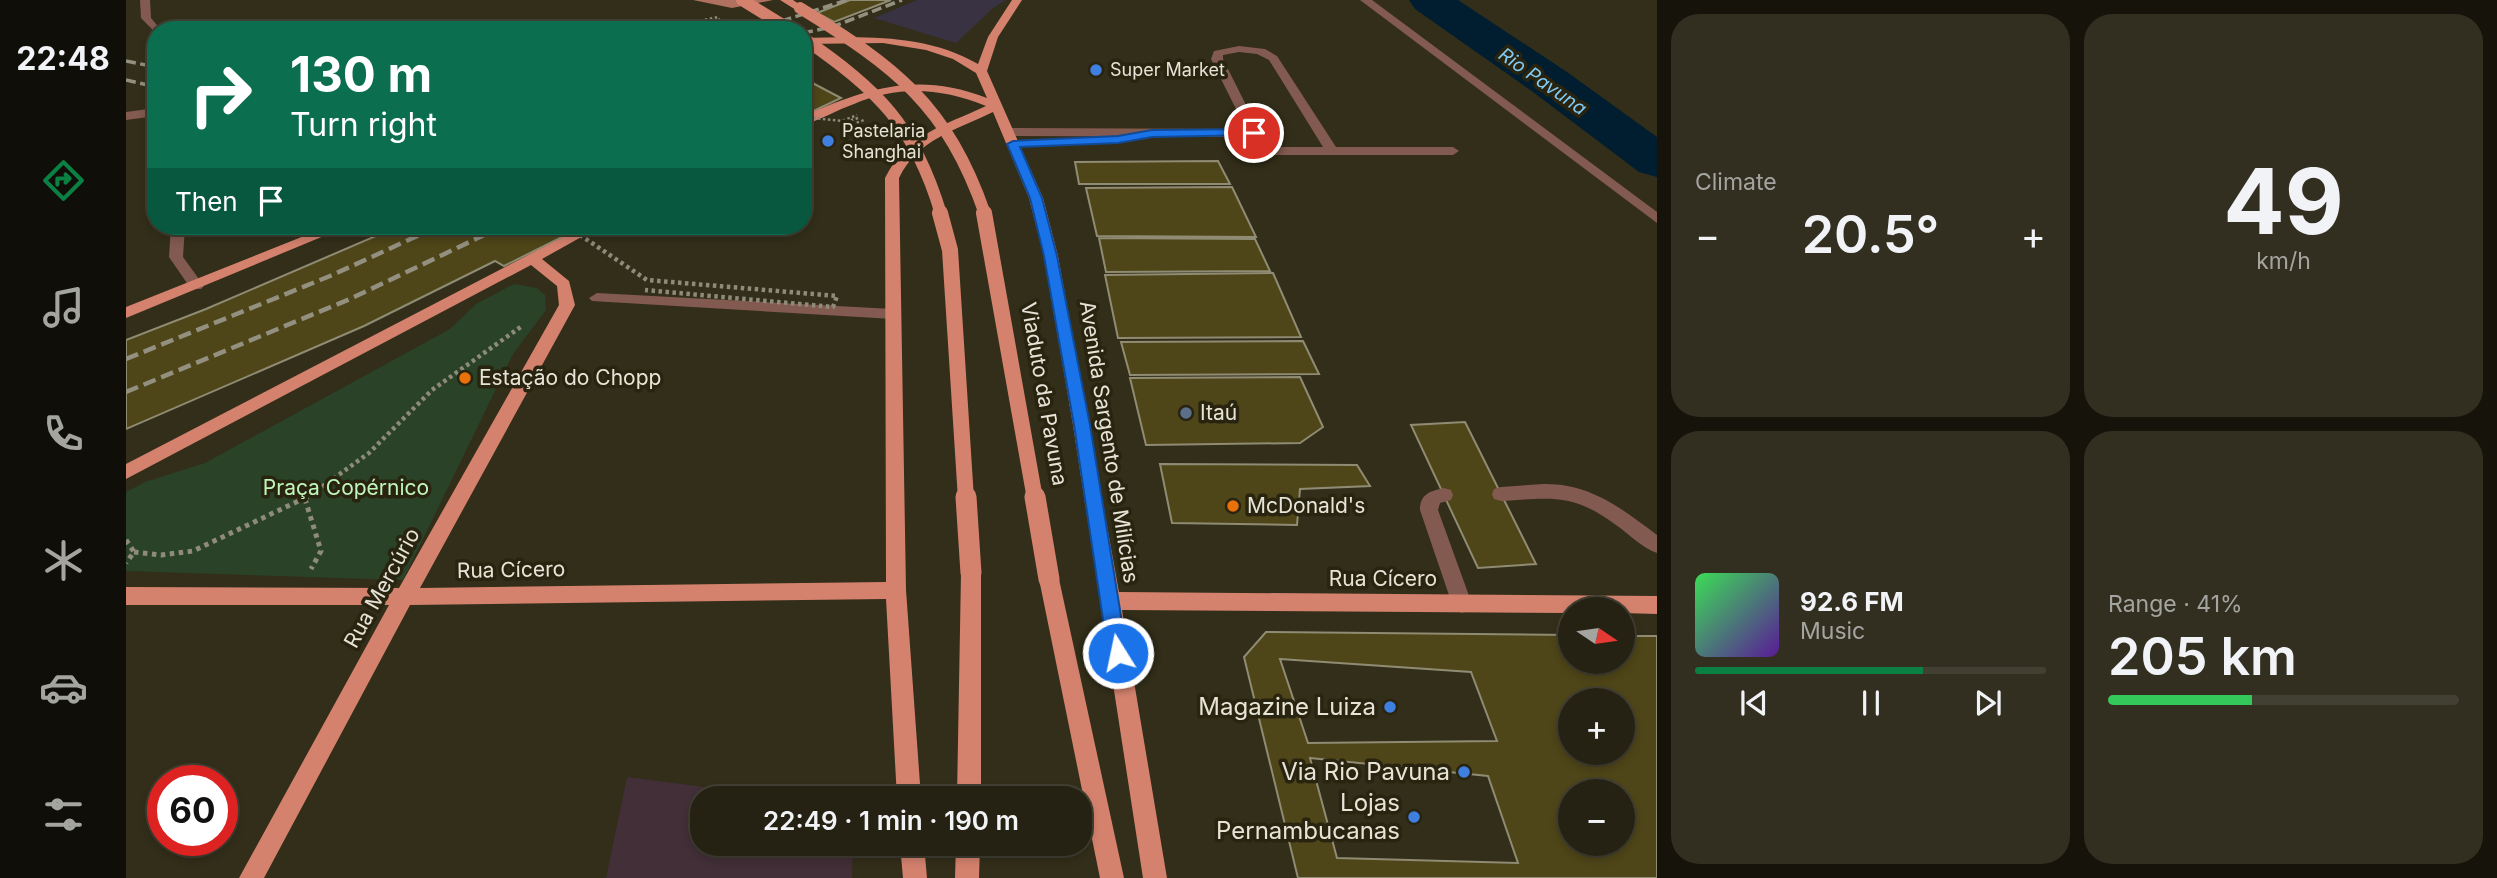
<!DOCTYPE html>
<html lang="en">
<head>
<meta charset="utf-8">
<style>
  :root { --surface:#262213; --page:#322f21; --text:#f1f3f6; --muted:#a4a4a0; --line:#423f33; --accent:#0b8043 }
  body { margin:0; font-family:Inter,sans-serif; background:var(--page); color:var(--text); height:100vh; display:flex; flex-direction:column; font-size:26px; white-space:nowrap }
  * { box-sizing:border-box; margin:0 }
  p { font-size:23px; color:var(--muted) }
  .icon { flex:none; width:38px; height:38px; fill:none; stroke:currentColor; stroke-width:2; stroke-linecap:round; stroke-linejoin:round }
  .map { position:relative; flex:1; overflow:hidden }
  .sheet { display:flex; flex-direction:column; gap:14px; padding:14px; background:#15130a; width:840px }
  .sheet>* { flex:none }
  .top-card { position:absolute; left:21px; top:21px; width:665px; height:214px; border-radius:28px; box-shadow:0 4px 10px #0003,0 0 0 2px var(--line); background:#0b6e4f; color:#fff; overflow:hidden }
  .needle { width:46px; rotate:103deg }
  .fabs { position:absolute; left:1432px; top:597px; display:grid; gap:14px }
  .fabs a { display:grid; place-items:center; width:77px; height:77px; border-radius:50%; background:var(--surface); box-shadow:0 4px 10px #0003,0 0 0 2px var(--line); font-size:35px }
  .speed { position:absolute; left:21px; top:765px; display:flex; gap:14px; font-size:35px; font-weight:700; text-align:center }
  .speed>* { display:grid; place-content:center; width:91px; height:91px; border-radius:50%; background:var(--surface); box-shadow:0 4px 10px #0003,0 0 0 2px var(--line); line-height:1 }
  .speed .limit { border:10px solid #d22; background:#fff; color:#111 }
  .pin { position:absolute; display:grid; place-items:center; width:60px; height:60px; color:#fff; margin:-30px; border:4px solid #fff; border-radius:50%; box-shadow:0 2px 7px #0007 }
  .me { position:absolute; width:77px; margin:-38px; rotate:350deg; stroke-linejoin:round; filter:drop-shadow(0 0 5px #0008) }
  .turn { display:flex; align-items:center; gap:24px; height:147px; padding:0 28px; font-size:32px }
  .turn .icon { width:91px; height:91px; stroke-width:2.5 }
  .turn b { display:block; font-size:49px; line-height:60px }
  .then { display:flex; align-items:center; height:66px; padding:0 28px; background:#0003; gap:14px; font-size:26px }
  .big { font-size:52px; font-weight:600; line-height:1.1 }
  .sheet .widget { flex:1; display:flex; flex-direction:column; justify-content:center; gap:10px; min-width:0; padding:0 24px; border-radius:28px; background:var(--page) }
  .sheet .dial { align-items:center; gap:0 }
  .dial b { font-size:91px; line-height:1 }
  .song { display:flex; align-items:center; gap:21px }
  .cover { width:84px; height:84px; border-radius:10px; background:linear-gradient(135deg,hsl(130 70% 55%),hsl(270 70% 35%)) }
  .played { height:7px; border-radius:4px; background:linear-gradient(90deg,var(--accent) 65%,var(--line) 65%) }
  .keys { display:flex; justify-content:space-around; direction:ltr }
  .heat { display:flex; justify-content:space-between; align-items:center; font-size:38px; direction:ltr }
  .charge { height:10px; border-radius:5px; background:linear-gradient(90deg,#34c759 41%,var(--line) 0) }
  .sheet .tiles { flex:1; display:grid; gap:14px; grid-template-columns:repeat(2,1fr) }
  .trip { position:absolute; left:564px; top:786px; width:402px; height:70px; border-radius:28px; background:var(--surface); box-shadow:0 4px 10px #0003,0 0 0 2px var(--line); font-weight:600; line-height:70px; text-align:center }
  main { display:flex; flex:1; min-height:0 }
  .tabs { display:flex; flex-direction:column; width:126px; justify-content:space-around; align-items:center; background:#0f0e08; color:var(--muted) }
  .tabs .icon { width:49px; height:49px }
  .tabs .current { color:var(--accent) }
  .tabs b { font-size:32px; color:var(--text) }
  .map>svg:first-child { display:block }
  .commercial { fill:#383243 }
  .industrial { fill:#422f38 }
  .green { fill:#2a4228 }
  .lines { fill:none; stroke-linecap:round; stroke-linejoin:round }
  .river { fill:#001e30; fill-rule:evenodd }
  .building { fill:#4e4518; stroke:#908b73; stroke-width:2; fill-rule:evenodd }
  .path-far2 { stroke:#8e8b7a; stroke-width:2.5; stroke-dasharray:2.5 2.5; stroke-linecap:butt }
  .path-far1 { stroke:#8e8b7a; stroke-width:4.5; stroke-dasharray:3.5 3.5; stroke-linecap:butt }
  .path { stroke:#8e8b7a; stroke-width:5; stroke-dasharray:4.5 4.5; stroke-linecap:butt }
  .service { fill:#825a4f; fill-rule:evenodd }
  .pedestrian { fill:#825a4f; fill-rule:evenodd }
  .minor { fill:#825a4f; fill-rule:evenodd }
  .tertiary { fill:#825a4f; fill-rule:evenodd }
  .secondary { fill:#b07161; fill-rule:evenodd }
  .primary { fill:#d4826e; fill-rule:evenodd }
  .rail-far1 { stroke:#939080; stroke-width:3.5; stroke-dasharray:10 4.5; stroke-linecap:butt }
  .rail { stroke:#939080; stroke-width:4.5; stroke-dasharray:13 6; stroke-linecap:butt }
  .path-bridge-far1 { stroke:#8e8b7a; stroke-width:2.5; stroke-dasharray:2.5 2.5; stroke-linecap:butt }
  .path-bridge { stroke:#8e8b7a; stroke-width:4.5; stroke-dasharray:3.5 3.5; stroke-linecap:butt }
  .primary-bridge-far2 { stroke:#d4826e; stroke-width:12 }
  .primary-bridge-far1 { stroke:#d4826e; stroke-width:16 }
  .primary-bridge { stroke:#d4826e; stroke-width:21 }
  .route { fill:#1a73e8; stroke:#114b97; stroke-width:2 }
  .shop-dot { fill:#3f7fe0; stroke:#282410; stroke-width:2.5 }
  .food-dot { fill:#e8710a; stroke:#282410; stroke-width:2.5 }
  .service-dot { fill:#5c6f8a; stroke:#282410; stroke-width:2.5 }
  .labels { text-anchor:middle; stroke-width:7; stroke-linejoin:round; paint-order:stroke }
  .far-poi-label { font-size:18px; fill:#e6e4d7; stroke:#282410; text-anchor:start }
  .far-water-label { font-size:19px; font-style:italic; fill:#82cbf6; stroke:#282410 }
  .poi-label { font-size:21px; fill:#e6e4d7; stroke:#282410; text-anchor:start }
  .street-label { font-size:21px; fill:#e6e4d7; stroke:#282410 }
  .park-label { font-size:21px; fill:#bff4ba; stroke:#282410 }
  .near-poi-label { font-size:24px; fill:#e6e4d7; stroke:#282410; text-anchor:end }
</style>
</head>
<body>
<main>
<nav class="tabs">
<b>22:48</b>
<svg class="icon current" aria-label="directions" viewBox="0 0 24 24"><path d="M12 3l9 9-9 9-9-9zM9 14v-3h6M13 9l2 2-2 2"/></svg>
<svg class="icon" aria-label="music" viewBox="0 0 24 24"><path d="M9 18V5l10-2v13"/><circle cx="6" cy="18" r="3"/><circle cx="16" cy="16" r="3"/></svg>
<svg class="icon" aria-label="phone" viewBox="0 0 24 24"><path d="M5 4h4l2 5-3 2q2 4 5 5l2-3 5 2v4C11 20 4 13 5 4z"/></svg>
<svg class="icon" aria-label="climate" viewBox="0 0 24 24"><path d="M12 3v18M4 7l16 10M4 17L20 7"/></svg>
<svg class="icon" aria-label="car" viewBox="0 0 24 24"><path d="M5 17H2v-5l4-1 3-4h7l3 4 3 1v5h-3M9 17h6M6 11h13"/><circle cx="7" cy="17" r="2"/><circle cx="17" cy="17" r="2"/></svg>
<svg class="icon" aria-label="filters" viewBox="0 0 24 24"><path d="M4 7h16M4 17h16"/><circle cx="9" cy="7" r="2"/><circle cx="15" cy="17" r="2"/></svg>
</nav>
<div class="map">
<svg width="1531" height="878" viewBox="0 0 1531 878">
  <rect width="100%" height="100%" fill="#322e19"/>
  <path class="commercial" d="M791,0H880L867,8L830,43L748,18Z"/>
  <path class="industrial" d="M501,777L664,798H576V844H727L726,878H480Z"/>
  <path class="green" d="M388,284L411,288L419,295L420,310L387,354L277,580L0,571V492L19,482L79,463L324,329L350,304Z"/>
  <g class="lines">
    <path class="river" d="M1283,0H1332L1441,72L1531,137V177L1513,172L1407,92L1289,9Z"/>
  </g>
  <path class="building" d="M724,0H765L708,22L691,13Z
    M677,78L715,98L677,116Z
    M1092,161L1104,184H953L949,162Z
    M1106,187L1130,237L971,236L960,188Z
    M273,226H458L378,266L369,261L238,326L0,429V340L80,309Z
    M973,238L1129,239L1144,271L980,272Z
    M1147,273L1175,337L992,338L979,275Z
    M1177,341L1193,374L1004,375L995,342Z
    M1174,377L1197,427L1174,443L1020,445L1004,378Z
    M1339,422L1410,564L1352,568L1285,425Z
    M1034,464L1231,465L1244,486L1174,489L1171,525L1046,523Z
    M1140,632L1444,635V662H1496V636H1531V878H1172L1118,657ZM1444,700H1496V752H1444ZM1444,791H1496V844H1444Z
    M1154,659L1345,672L1371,741L1182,743Z
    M1184,758L1362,776L1392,863L1211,858Z"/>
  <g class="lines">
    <path class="path-far2" d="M548,30L559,28L569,20"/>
    <path class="path-far1" d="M179,499L243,453L306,390L396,326"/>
    <path class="path" d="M179,499L195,551L185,569
      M0,540L8,552L0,563
      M8,552L35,555L67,551L181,497"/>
    <path class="service" d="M1113,46L1139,49L1151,56L1210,147H1327L1333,151L1327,155H1148L1129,148L1124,137L882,136L876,132L882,128L1120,129L1085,59L1088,51ZM1113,52L1131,54L1143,60L1197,147H1150L1139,143L1097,59V55Z
      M30,108V116L0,120V112Z
      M45,226H59L57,257L78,286L75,289H65L43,257Z
      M1417,484C1464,483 1495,508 1531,535V553C1516,548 1503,534 1490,525C1447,493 1426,498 1375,501L1368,499L1366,494L1368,489L1375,487Z
      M1318,488L1325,490L1327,495L1325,500L1314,503L1312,510L1346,604L1343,610L1336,613L1329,610L1326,604L1294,510C1294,494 1304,491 1318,488Z"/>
    <path class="pedestrian" d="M471,293L767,309L775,314L767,319L466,301L463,298Z"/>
    <path class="minor" d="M14,0H24L25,18L35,30H30V33L15,18Z
      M51,226H70L56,234H46L44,231Z"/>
    <path class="tertiary" d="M1234,0H1246L1531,212V223Z"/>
    <path class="secondary" d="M567,0H647L606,8Z"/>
    <path class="primary" d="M654,0H667L679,8L670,10Z
      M886,0H896L872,37L861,71L917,198L932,256L993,592L1531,596V614L1496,613V609H1444V613L996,610L1041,878H1017L947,425L918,256L903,198L867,112C830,130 792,139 773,178L780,590L795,798H771L760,599L284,605L138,878H113L263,605H0V587L273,588L433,305L431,286L405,265L0,479V464L458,226H475L416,259L443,281L449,305L294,588L760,582L759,178C782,133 818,126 860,106C815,88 773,85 728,104C711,110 694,120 677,125V116C741,88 792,71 861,98L850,73L827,59L800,50L757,43L677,44V38C737,37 798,33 852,64L862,37Z
      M203,226H222L0,318V307Z
      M845,565L852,567L855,573V798H831L835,573L838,567Z
      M923,571L930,573L933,579L998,878H974L913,579L916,573Z
      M774,844H798L801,878H777Z
      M830,844H854L853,878H829Z"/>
    <path class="rail-far1" d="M628,30L721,0
      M677,33L706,27L776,0
      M0,61L30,67
      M0,80L30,87"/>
    <path class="rail" d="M0,359L204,276L313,226
      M0,392L224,299L377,226"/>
    <path class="path-bridge-far1" d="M530,30L592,17L595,24L563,30
      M677,117L716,121L731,115
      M732,118L722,121L728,124L738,120"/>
    <path class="path-bridge" d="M448,231L521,280L711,296L707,307L519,290"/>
    <path class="primary-bridge-far2" d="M616,0L665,30
      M674,8C770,67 821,105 859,214
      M677,38C752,90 788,124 815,214"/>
    <path class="primary-bridge-far1" d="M814,213L824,250L840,499
      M858,213L909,499"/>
    <path class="primary-bridge" d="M840,497L845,573
      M909,497L923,579"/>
  </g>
  <path class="route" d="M1128,129L1132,130V135L1026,137L992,143L894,147L916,198L931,256L964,425L1001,653L998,659L992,661L985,659L982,653L948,425L918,256L904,198L881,144L887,141L992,136L1026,130Z"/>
  <g class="shop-dot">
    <circle cx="970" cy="70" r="7"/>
    <circle cx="702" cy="141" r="7"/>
    <circle cx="1264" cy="707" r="7"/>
    <circle cx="1338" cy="772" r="7"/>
    <circle cx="1288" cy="817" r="7"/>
  </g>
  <g class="food-dot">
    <circle cx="339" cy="378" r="7"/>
    <circle cx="1107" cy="506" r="7"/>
  </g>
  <circle class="service-dot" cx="1060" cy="413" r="7"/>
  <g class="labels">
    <g class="far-poi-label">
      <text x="984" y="76">Super Market</text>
      <text x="716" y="137">Pastelaria<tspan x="716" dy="21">Shanghai</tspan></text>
    </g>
    <g class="far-water-label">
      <text transform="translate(1417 81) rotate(35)" y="7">Rio Pavuna</text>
    </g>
    <g class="poi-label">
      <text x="353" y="385">Estação do Chopp</text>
      <text x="1074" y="420">Itaú</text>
      <text x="1121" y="513">McDonald's</text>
    </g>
    <g class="street-label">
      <text transform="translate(918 394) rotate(80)" y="7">Viaduto da Pavuna</text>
      <text transform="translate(983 442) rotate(81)" y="7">Avenida Sargento de Milícias</text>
      <text transform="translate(385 570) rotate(-1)" y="7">Rua Cícero</text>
      <text x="1257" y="586">Rua Cícero</text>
      <text transform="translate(256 588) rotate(-61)" y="7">Rua Mercúrio</text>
    </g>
    <g class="park-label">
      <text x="220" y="495">Praça Copérnico</text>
    </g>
    <g class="near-poi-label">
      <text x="1250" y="715">Magazine Luiza</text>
      <text x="1324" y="780">Via Rio Pavuna</text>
      <text x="1274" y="811">Lojas<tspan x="1274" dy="28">Pernambucanas</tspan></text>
    </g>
  </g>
</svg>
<div class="fabs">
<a><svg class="needle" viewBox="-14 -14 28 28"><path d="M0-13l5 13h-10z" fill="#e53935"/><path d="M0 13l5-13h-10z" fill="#a4a4a0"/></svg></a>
<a>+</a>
<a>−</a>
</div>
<div class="speed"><div class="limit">60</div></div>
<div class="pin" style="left:1128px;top:133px;background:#d93025"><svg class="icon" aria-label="arrive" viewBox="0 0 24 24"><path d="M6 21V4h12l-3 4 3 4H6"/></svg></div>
<svg class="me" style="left:992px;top:653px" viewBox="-20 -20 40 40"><circle r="17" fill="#1a73e8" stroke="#fff" stroke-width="3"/><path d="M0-11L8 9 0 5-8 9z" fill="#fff"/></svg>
<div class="trip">22:49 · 1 min · 190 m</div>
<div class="top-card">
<div class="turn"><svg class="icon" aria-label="right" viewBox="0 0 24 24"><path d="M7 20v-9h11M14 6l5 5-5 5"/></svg><div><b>130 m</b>Turn right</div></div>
<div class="then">Then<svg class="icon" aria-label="arrive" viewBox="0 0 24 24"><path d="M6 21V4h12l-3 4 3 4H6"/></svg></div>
</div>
</div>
<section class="sheet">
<div class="tiles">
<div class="widget"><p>Climate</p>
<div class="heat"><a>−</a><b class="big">20.5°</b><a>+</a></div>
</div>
<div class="widget dial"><b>49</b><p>km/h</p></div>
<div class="widget">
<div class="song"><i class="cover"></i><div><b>92.6 FM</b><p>Music</p></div></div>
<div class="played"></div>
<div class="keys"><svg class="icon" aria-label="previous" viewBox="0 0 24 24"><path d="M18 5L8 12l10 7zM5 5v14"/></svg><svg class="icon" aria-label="pause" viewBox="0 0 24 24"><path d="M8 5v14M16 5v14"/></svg><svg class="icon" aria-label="next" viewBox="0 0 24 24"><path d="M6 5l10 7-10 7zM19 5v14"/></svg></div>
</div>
<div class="widget"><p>Range · 41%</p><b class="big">205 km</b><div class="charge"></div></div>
</div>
</section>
</main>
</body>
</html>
